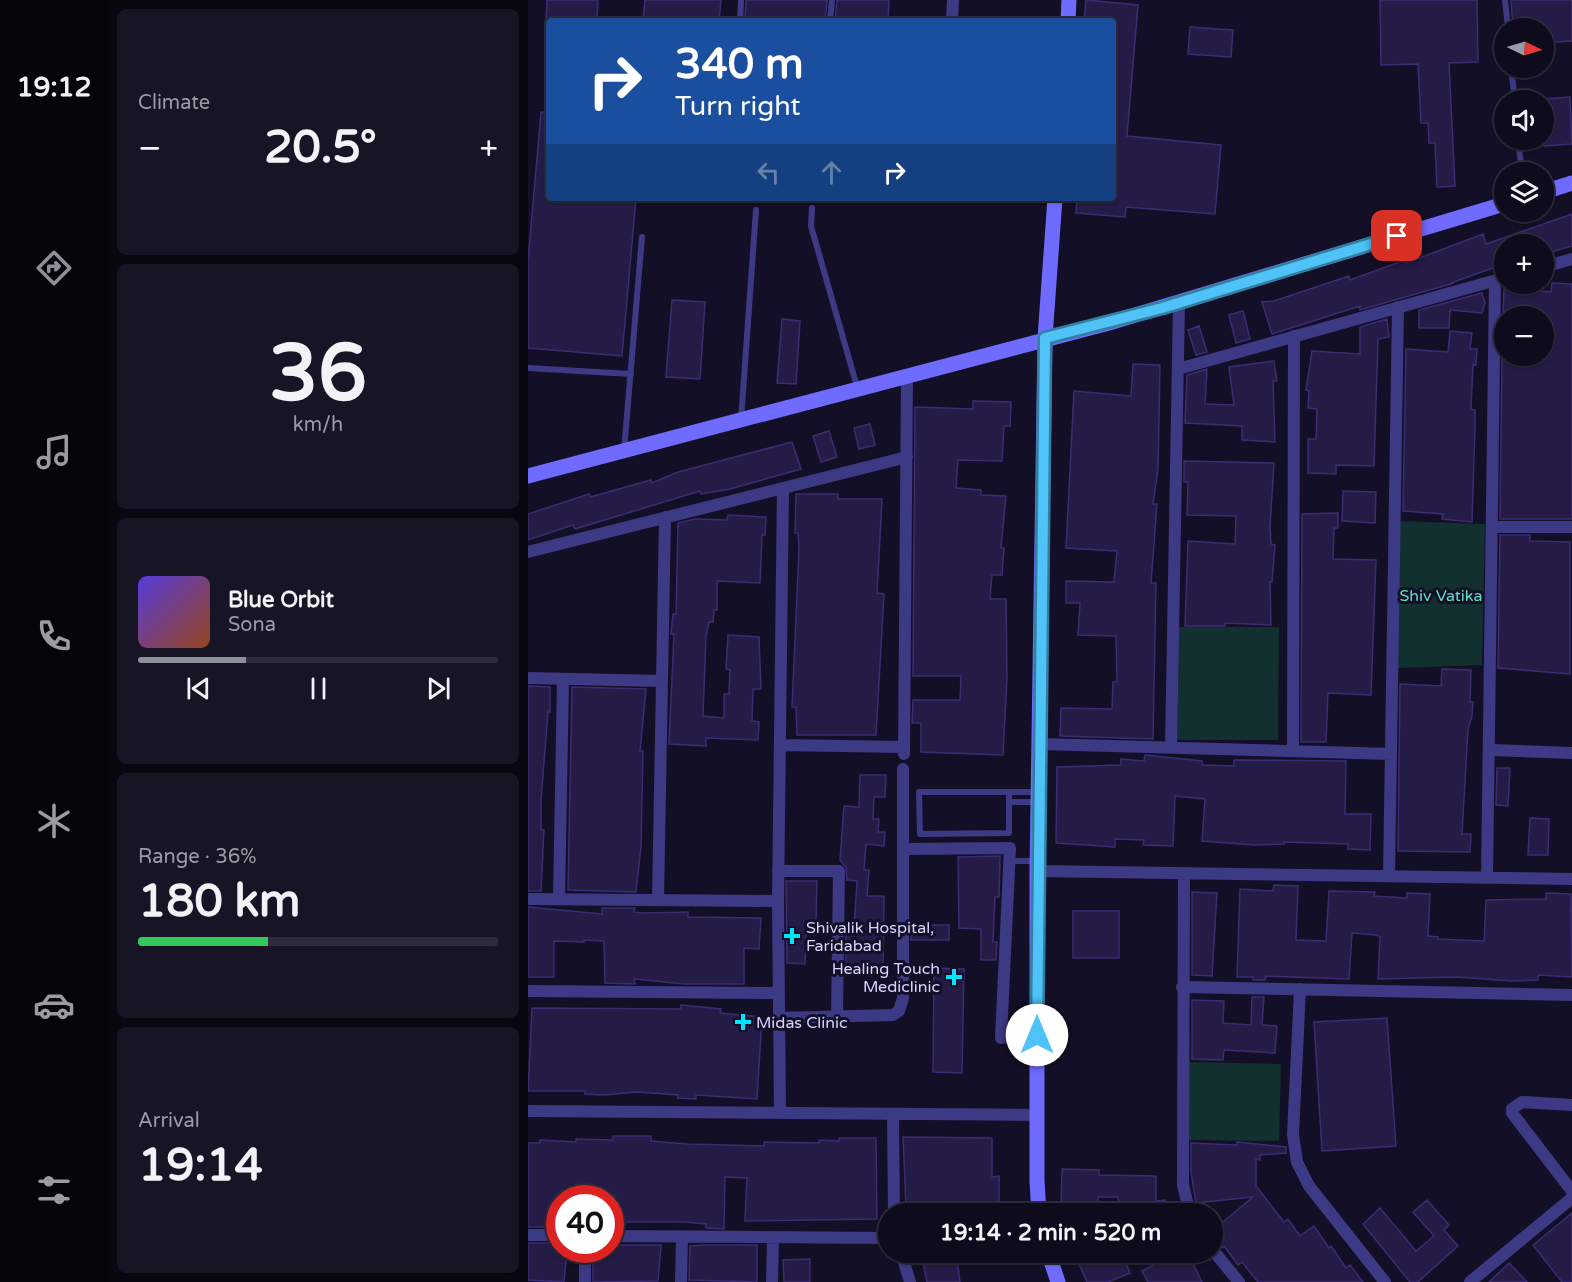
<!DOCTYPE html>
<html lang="en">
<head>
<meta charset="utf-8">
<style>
  :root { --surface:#0e0b1c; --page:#171425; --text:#f1f3f6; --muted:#9b9ba3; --line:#2e2b3b; --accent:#8c9099 }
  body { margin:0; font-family:"Varela Round",sans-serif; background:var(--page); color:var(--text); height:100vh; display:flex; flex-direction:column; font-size:22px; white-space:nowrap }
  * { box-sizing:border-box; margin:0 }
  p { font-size:20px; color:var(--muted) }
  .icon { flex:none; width:33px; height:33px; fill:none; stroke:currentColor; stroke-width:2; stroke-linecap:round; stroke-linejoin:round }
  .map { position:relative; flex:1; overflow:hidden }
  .side { display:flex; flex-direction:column; gap:9px; padding:9px; background:#08060f; width:420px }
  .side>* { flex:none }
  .hud { position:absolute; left:18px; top:18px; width:570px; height:183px; border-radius:6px; box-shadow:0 2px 4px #0004,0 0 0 2px var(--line); background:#1a4fa0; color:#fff; overflow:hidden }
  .needle { width:39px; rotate:95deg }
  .tools { position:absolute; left:966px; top:18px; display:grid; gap:12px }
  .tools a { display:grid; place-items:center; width:60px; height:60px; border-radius:50%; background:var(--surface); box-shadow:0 2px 4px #0004,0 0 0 2px var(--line); font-size:30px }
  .speed { position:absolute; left:18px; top:1185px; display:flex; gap:12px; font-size:30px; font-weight:700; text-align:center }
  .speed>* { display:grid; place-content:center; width:78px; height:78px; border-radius:50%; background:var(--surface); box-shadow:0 2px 4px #0004,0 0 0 2px var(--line); line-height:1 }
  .speed .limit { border:9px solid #d22; background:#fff; color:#111 }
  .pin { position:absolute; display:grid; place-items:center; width:51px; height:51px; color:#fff; margin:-26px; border-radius:12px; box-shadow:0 3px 9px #0006 }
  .me { position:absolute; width:66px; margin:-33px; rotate:0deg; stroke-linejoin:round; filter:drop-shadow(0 0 4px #0008) }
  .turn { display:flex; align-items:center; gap:21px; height:126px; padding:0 30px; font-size:27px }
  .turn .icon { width:78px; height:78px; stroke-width:2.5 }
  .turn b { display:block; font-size:42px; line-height:51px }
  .lanes { display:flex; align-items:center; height:57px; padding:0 30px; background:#0003; justify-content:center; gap:30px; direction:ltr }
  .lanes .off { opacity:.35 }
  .big { font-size:45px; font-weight:800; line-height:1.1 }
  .side .tile { flex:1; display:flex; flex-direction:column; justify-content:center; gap:9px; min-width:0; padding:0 21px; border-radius:9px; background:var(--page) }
  .side .dial { align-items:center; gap:0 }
  .dial b { font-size:78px; line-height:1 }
  .song { display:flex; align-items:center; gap:18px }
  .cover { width:72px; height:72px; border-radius:9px; background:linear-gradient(135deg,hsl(250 70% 55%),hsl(20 70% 35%)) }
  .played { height:6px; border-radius:3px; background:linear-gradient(90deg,var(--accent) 30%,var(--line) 30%) }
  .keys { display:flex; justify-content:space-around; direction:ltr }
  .heat { display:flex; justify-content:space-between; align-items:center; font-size:33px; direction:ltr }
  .charge { height:9px; border-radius:4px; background:linear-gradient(90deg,#34c759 36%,var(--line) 0) }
  .trip { position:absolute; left:350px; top:1203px; width:345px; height:60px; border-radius:30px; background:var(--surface); box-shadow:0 2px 4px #0004,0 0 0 2px var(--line); font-weight:800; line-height:60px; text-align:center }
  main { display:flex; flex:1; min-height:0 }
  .menu { display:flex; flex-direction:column; width:108px; justify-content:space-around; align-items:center; background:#06040b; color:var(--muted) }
  .menu .icon { width:42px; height:42px }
  .menu .on { color:var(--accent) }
  .menu b { font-size:27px; color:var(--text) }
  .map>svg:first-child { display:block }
  .green { fill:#12302f }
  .building { fill:#241b47; stroke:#3b2d73; stroke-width:1.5 }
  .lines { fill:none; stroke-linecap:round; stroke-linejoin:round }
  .lane { stroke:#3d3a85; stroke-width:6 }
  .street { stroke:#3d3a85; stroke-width:12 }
  .secondary { stroke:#6f6bff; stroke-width:15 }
  .route-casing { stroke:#337fa1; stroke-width:15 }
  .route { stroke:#4fc3f7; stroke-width:10 }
  .poi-dot { fill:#00e5ff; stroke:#130f26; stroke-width:2 }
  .labels { text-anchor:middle; stroke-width:6; stroke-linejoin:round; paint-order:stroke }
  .park-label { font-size:16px; fill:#5fe0c0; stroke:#130f26 }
  .poi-label { font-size:16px; fill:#d9d4ff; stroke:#130f26; text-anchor:start }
</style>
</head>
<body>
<main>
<nav class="menu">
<b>19:12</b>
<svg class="icon on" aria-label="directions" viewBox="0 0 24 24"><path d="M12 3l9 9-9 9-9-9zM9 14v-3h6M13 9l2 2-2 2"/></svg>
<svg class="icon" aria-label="music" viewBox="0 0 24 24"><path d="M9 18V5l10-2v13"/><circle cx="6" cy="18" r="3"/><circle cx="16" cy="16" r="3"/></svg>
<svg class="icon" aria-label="phone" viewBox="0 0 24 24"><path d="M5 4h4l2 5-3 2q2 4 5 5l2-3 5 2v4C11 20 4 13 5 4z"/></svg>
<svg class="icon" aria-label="climate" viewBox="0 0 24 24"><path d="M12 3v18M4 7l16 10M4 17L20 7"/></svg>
<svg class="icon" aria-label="car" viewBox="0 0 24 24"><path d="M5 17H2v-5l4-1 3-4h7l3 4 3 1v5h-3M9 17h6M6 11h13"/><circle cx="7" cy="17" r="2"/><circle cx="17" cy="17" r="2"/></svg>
<svg class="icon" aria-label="filters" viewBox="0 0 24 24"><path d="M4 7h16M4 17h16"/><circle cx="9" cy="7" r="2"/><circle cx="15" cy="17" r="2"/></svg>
</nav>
<section class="side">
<div class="tile"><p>Climate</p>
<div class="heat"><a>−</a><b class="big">20.5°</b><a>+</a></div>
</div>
<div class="tile dial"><b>36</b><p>km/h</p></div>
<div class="tile">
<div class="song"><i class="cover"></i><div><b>Blue Orbit</b><p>Sona</p></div></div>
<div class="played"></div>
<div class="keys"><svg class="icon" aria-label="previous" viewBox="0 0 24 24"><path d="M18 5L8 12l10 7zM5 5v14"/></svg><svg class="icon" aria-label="pause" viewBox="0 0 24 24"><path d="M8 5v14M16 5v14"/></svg><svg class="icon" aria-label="next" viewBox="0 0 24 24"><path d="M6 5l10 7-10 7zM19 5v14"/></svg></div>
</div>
<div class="tile"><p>Range · 36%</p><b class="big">180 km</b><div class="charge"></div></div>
<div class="tile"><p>Arrival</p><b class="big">19:14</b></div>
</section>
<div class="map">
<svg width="1044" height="1282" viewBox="0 0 1044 1282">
  <rect width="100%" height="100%" fill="#130f26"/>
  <path class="green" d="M871,521L957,524L954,665L870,668Z
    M650,627H751L750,740H649Z
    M658,1062L753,1064L751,1141L658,1140Z"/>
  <path class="building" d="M19,0H70L69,21H18Z
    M117,0H193L191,21H115Z
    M218,0H299L297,21H217Z
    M309,0H361L360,21H307Z
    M558,0L610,5L599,136L693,145L687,214L598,207L597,217L548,213L549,198H585V21H556Z
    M852,0H949L950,62L921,63L927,186L909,187L907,143H901L900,123H893L890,64L853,65Z
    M983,0H1044V41L1016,43V28H985Z
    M662,27L705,30L703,57L660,54Z
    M1042,97L1044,144L1016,146V99Z
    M13,112H21V198H108L94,356L0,348V261Z
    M1044,214V246L1016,254V244H976V264L923,283H926L832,310V306L744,334L734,302L746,301L821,276L822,280L877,260L878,263L955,234L958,244Z
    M1024,283L1044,284V519H972L974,356H1016V316H975L976,288L1023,292Z
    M954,293L957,303L954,313L922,310L921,328H891V310Z
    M144,300L177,302L172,379L138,377Z
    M715,311L722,339L708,343L701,315Z
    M254,319L272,321L268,384L249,383Z
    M859,319L861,337L850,339L846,466L808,465V474L780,473V439H788L789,409L780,408L781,391L778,390L784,351L832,354V327Z
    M671,326L679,352L668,355L660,330Z
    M922,331L944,333L942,349H949L948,365L945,364L943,409L947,410V427L944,522L914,519L915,514L875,511L878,349L920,352Z
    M746,361L749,381H745L747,442L714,440V426L657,423L659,375L679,369L677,404L706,405L701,367Z
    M605,364L632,365L630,469L625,504H629L623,583H628L625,739L532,736L533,708L584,709L585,682H589L588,636L550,635L552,603H538V581L586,582L589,551L538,548L546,391L603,396Z
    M445,401L483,402L482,426H476L474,461L430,460L428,488L453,490V495L478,496L473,548H476L474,575H464L462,599H478L479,678L475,755L393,752V723H384L385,700H432L433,676H385L387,407L445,409Z
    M342,424L347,445L331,449L326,428Z
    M301,431L309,457L293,462L285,436Z
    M264,442L273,469L202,489L173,494L172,491L47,529L45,525L0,540V514L61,494L62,497L123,480L124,483L150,472Z
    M656,461L746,463L742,527L743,544L747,545L744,582H742L743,625L697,623V626H657L660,541L707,544L708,516L659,515L660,482H656Z
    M815,491L848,492L847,523L814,521Z
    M268,494H310V499H354L349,593L356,594L348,735H269L268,707H264L271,549L270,533H267Z
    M810,513V528H806L805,559L848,560L843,695L800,693L798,742H773L774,514Z
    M200,515L238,517L237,535H234L232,583L189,581V610H186L185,622H181L178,636L175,716L196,718V694H201L202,670L198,669L200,635L231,637L233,689H225L224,721L231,722L230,740L178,738V746L141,744L146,634H143L145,614H148L150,523L167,519L199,520Z
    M972,535H1002V541L1042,542V674L970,668Z
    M914,669L943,670L942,702H945L944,716L940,729L934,834H943L942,852L870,851L872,684L913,686Z
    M0,686L22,687V712H20L13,800V830H16L13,891H0Z
    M44,687L118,689L112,751H115L113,846L108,892L40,890Z
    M617,755L674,761V765L706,766V760L818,761L817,814H843L842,850L820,849V844L756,842V844L726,845L674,841L677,799L647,796L645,846L615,845L616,840L587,839V847L528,843L529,767L593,765V759L616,761Z
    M969,768H982L980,806L968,805Z
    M332,775H358L357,797H346L345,819H351L350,832H357L356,846L338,844L336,870H341L339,896H356L355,973L318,972V930H326L329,881L319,880L318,867L312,860L316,806L331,807Z
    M1002,818L1021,819L1020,855H1000Z
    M472,856L471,897H467L465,942H469L468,960H453V929L431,928L430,857Z
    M258,881H289L288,922H279L277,964L259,963Z
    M746,885L770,886L768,940L798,941L801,891L847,892L846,896L879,898V893L902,894L900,936L910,937V939L956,941L958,900L1018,899V893L1043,894L1044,977L1010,975V980L983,981L929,977L850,979L852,937L849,935L824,933L821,979L738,976L737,980H725V977H709L712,889L745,891Z
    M664,892L689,893L684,976L664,975Z
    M0,907L74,914V908H107L106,912L116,913L160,912V917L233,918L231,949L216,948V984H156L106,979L107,984L77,983L76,941L56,940V942L26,941V977H0Z
    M545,911H591V958H545Z
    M383,925H421V940H383Z
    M406,968L436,969L434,1073L405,1072Z
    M724,997H736L734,1025L749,1026L747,1053L696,1050L695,1060L664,1059V1000L696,1001L695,1023L723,1025Z
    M153,1005L193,1009L192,1013L234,1017L229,1099L168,1095V1099L150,1098V1095L110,1092L76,1095L57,1094V1091H0L4,1008L153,1009Z
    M859,1018L868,1146L794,1151L786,1022Z
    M85,1136H123V1141L159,1144L236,1146V1142L291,1143V1140L311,1141V1138H348L349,1219L217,1221L219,1178L197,1177L196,1229L178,1228V1224L158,1222H84L85,1198H32V1227H0V1143H12V1140L48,1142V1139L85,1140Z
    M375,1137L464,1138V1177L471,1176V1208L378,1207Z
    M709,1142L758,1147V1153L732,1155V1160L728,1159V1186L756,1222L760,1219L772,1236L786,1226L801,1248L803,1246L818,1268L822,1265L835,1282H730L714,1262L710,1265L696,1246L694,1248L686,1241L684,1231L725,1197L668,1203L663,1172V1143L709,1145Z
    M534,1169L571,1170V1175L628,1176V1201L637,1200L639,1214H592L590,1197H570V1208L533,1207Z
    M899,1200L921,1225L916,1230L930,1246L890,1282H882L835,1224L852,1208L888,1251L906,1236L885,1212Z
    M1044,1213V1282H1034L1005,1245Z
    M0,1243H32V1250H39L36,1282L0,1280Z
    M82,1245H133L130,1281L65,1282V1250H82Z
    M177,1245H229V1282L161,1280L162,1246Z
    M393,1252H428L432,1282H399Z
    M560,1252H593L602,1273L580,1282H559L548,1257Z
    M650,1252H659L674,1282H620L614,1271Z
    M282,1259V1282H256L255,1260Z
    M981,1263L999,1282H961Z"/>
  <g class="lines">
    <path class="lane" d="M977,0L980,28
      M212,21L213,0
      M302,21L304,0
      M983,68L987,100
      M990,140L994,172
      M284,208L283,226L330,390
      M0,368L103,374
      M213,420L228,210
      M96,451L114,237
      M481,792V833L392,834L391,792H510
      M481,802H510
      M481,861H509"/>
    <path class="street" d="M424,21L425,0
      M1016,267L1044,259
      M650,369L976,278
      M964,527H1044
      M0,552L379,457
      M0,678L134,681
      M512,744L863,754
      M253,745L375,747
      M643,746L651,302
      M765,749L766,336
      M961,750L1044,753
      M376,754L379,377
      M375,849L482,848L473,1038L509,1035
      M250,871H311L309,1016
      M509,871L1044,879
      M656,873L655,1185L662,1214
      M861,876L870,307
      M959,877L967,281
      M0,899L250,901
      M31,899L35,679
      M130,900L137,517
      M654,987L1044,995
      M772,989L765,1135L769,1162L781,1186L857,1282
      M0,991L249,993
      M250,1018L365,1015L371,1011L375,998V769
      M1044,1105L994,1102L984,1109V1113L1044,1191
      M0,1111L509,1115
      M252,1112L250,901L255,488
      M365,1115L366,1214
      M0,1235H32
      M82,1236L360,1238
      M684,1249L711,1282
      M373,1252L382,1282
      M57,1282V1250
      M153,1282L154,1237
      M244,1282L245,1238
      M942,1282L1044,1198"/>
    <path class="secondary" d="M540,21L541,0
      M1016,192L1044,183
      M0,476L581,323L976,204
      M511,1214L509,1181V871L517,338L527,198
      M520,1252L530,1282"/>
  </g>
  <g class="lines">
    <defs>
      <path id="route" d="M509,1035L517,338L634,308L869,236"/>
    </defs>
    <use href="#route" class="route-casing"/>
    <use href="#route" class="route"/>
  </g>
  <g class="poi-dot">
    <path d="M261 927h6v6h6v6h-6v6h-6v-6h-6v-6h6z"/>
    <path d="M423 968h6v6h6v6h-6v6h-6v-6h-6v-6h6z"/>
    <path d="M212 1013h6v6h6v6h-6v6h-6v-6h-6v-6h6z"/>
  </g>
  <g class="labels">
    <g class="park-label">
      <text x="913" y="601">Shiv Vatika</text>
    </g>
    <g class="poi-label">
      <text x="278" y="933">Shivalik Hospital,<tspan x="278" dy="18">Faridabad</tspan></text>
      <text x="412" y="974" text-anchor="end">Healing Touch<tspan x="412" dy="18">Mediclinic</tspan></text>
      <text x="228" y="1028">Midas Clinic</text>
    </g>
  </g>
</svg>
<div class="tools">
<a><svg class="needle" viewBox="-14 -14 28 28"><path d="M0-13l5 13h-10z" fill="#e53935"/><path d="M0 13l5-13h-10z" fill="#9b9ba3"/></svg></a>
<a><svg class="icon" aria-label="sound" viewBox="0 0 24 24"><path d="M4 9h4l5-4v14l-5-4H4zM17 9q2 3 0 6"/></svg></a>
<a><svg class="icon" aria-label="layers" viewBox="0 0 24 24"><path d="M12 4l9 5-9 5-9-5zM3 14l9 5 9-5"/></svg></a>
<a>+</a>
<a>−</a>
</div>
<div class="speed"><div class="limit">40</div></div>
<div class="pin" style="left:869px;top:236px;background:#d93025"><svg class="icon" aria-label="arrive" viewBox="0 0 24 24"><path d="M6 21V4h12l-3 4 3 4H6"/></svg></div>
<svg class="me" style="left:509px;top:1035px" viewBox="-20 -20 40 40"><circle r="19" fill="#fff"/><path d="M0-13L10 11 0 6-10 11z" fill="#4fc3f7"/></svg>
<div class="trip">19:14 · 2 min · 520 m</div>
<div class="hud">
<div class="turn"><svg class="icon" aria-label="right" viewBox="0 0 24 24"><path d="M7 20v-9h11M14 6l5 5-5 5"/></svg><div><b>340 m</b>Turn right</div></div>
<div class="lanes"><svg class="icon off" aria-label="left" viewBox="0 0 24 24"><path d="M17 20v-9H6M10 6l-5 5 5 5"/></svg><svg class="icon off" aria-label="ahead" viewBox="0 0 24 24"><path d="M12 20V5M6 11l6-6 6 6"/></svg><svg class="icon" aria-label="right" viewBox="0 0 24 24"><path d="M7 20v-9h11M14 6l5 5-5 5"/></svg></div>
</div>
</div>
</main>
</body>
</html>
